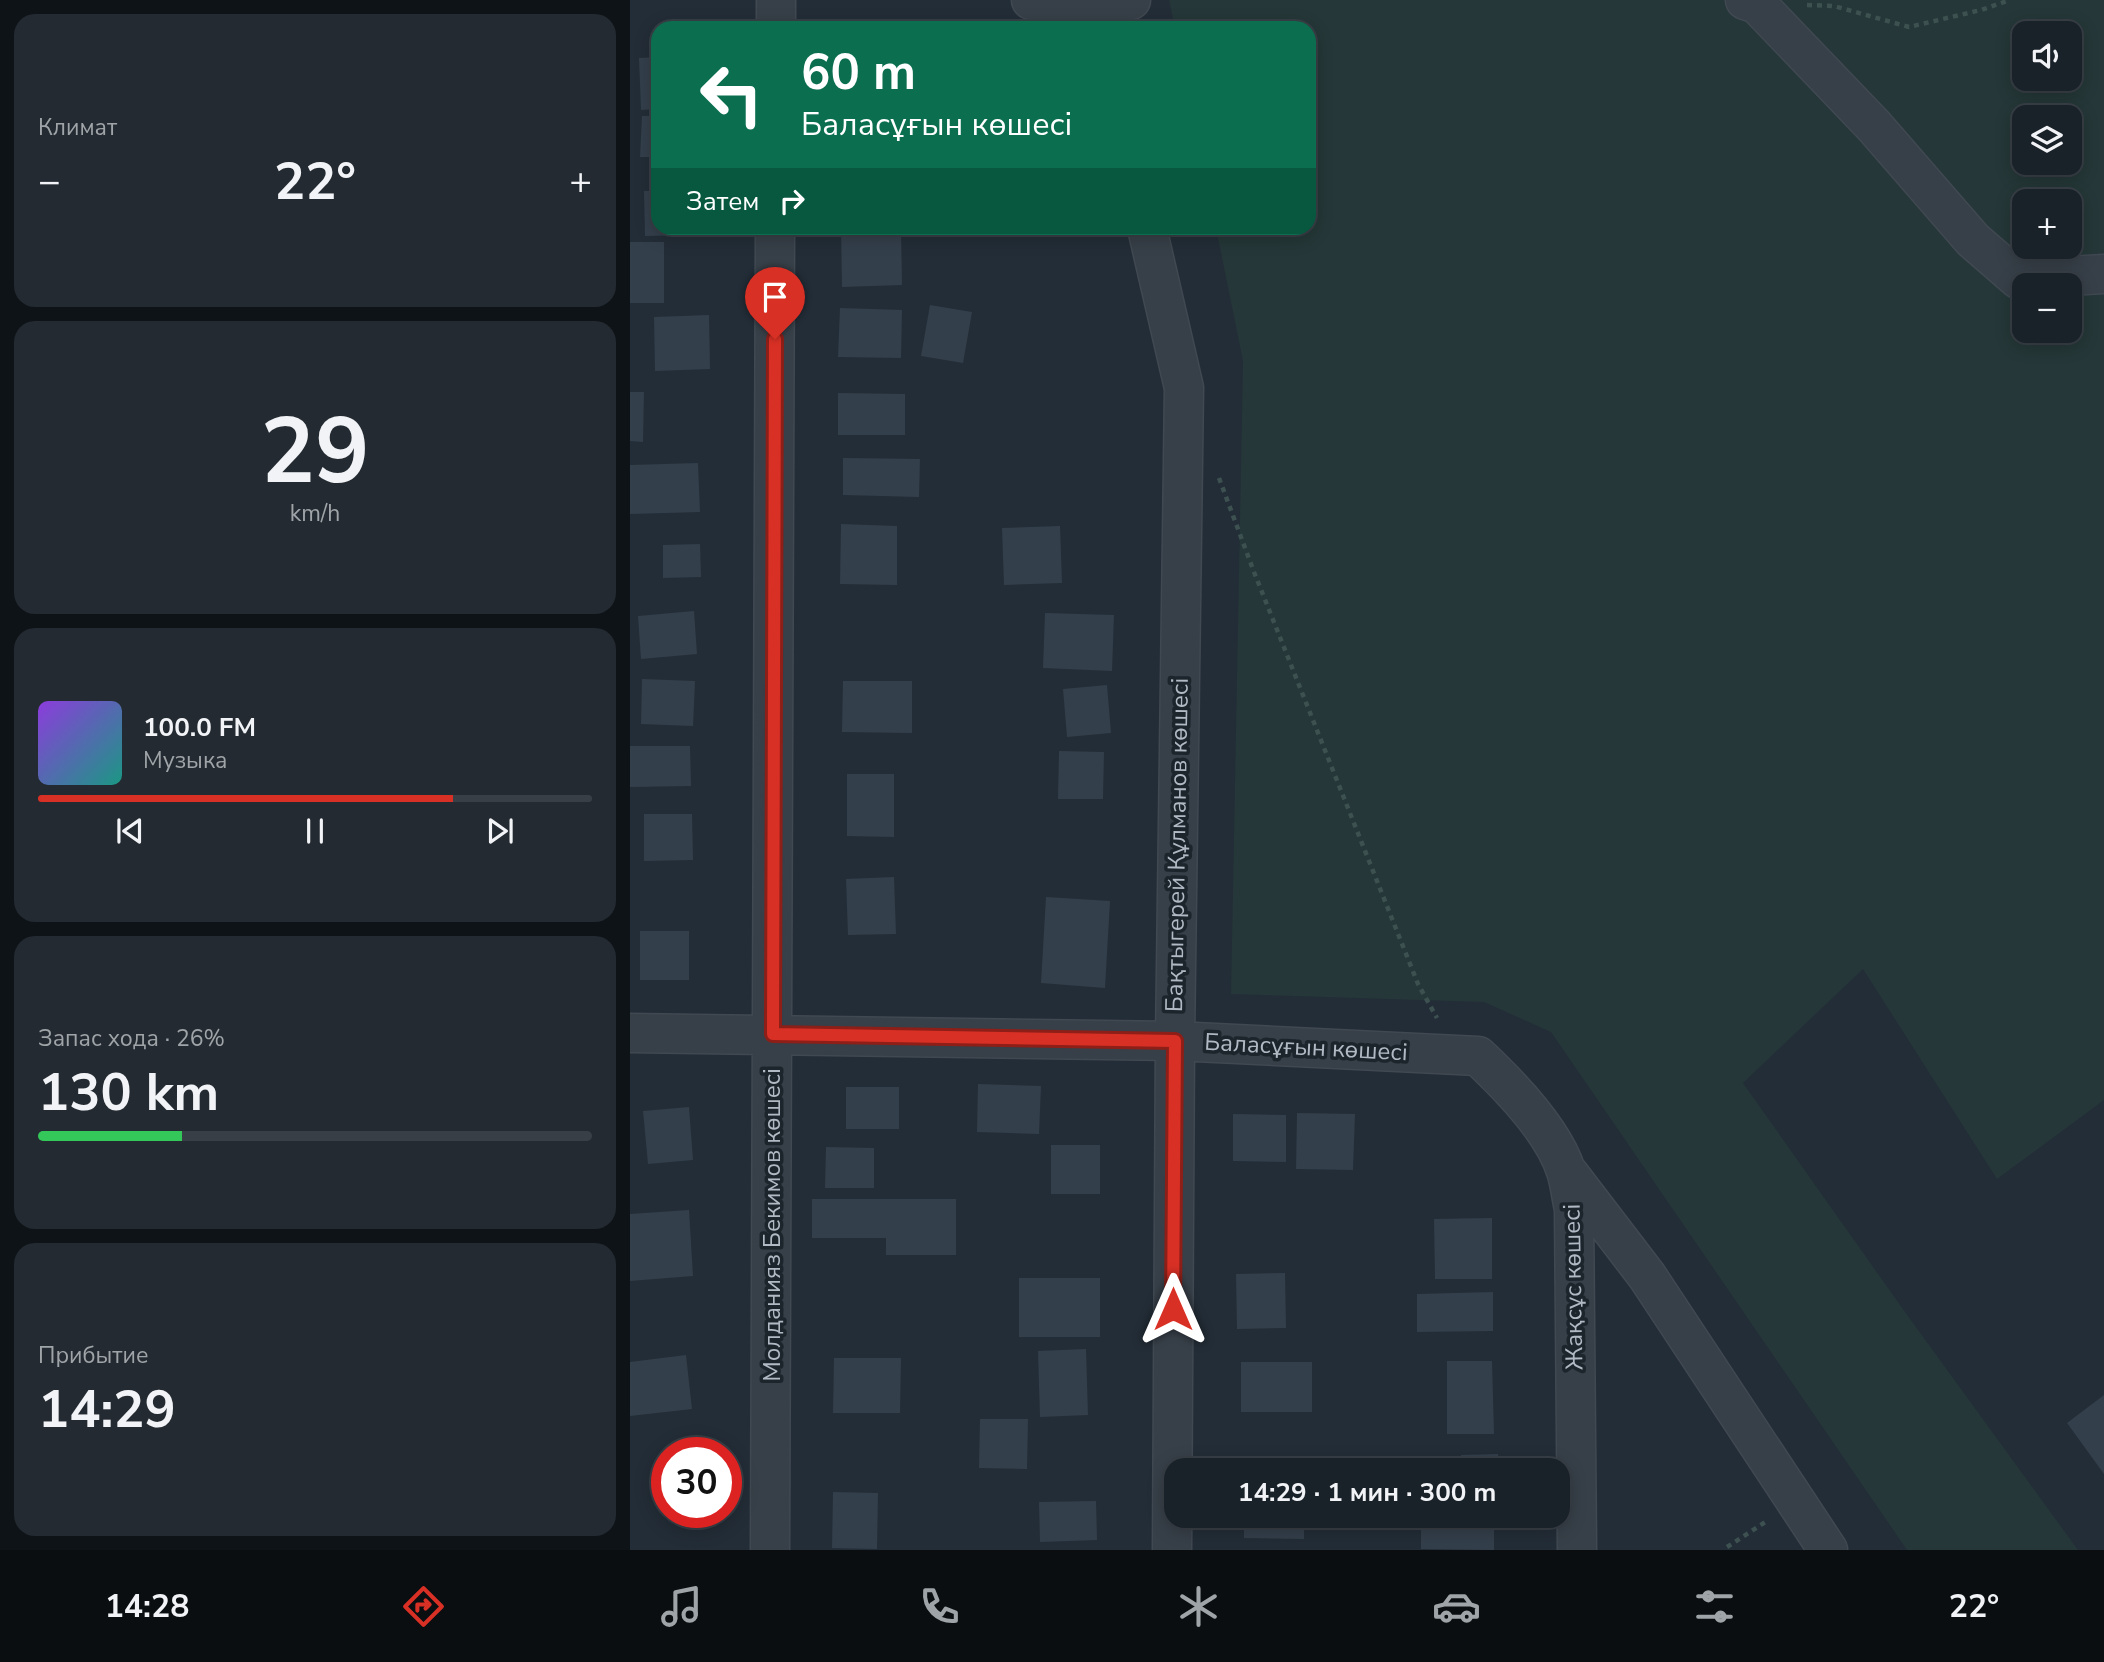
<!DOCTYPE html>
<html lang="ru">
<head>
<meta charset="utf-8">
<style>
  :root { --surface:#1a2229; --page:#232a31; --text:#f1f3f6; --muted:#9fa4a8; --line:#383f46; --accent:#d93025 }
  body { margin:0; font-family:"Nunito Sans",sans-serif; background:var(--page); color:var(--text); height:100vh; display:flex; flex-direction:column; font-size:26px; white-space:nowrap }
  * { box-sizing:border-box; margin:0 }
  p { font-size:23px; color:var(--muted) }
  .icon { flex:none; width:38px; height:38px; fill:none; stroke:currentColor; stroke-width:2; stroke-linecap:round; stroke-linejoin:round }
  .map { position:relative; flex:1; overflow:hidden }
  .sheet { display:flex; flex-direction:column; gap:14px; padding:14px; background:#0e1317; width:630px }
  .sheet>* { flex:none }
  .guide { position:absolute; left:21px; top:21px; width:665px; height:214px; border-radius:21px; box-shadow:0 4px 18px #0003,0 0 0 2px var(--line); background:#0b6e4f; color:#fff; overflow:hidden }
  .fabs { position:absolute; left:1382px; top:21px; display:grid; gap:14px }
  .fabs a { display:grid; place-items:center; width:70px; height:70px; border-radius:14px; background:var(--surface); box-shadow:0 4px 18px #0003,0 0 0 2px var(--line); font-size:35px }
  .speed { position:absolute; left:21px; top:1437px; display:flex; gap:14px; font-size:35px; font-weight:700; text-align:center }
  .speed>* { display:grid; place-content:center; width:91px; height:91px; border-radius:50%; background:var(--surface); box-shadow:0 4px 18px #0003,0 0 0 2px var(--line); line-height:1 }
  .speed .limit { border:10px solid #d22; background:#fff; color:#111 }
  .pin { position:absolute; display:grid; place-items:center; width:60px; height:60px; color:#fff; margin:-72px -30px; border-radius:50% 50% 50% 0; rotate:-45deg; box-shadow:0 0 7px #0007 }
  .pin .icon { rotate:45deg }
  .me { position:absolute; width:77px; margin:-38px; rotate:0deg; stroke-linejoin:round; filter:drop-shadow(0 0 5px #0008) }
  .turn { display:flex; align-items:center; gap:24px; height:147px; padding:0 35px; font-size:32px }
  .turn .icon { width:91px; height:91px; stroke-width:2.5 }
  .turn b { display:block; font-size:49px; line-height:60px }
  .then { display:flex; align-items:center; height:66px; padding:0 35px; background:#0003; gap:14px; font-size:26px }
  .big { font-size:52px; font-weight:700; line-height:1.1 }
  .sheet .tile { flex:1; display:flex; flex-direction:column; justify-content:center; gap:10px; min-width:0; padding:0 24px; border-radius:21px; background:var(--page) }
  .sheet .dial { align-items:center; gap:0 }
  .dial b { font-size:91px; line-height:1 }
  .song { display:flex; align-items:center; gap:21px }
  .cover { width:84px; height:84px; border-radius:10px; background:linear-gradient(135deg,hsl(270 70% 55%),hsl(170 70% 35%)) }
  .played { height:7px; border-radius:4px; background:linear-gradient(90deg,var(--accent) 75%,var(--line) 75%) }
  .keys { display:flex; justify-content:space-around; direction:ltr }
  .heat { display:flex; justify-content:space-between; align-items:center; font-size:38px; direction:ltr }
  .charge { height:10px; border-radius:5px; background:linear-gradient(90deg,#34c759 26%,var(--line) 0) }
  .trip { position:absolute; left:534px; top:1458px; width:406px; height:70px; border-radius:21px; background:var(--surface); box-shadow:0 4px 18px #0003,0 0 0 2px var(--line); font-weight:700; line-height:70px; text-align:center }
  .tab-bar { display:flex; height:112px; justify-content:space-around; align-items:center; background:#0a0e10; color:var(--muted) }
  .tab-bar .icon { width:49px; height:49px }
  .tab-bar .current { color:var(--accent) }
  .tab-bar b { font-size:32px; color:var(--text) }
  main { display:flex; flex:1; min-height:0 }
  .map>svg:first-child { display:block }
  .green { fill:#253738; fill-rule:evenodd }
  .building { fill:#333f4b }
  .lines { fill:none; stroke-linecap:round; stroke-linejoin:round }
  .minor-casing { stroke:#404851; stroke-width:41 }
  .path { stroke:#3e5151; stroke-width:4.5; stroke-dasharray:5 5; stroke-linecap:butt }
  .minor { stroke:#373f48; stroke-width:38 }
  .route-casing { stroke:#8d1f18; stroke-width:18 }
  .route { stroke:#d93025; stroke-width:12 }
  .labels { text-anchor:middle; stroke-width:7; stroke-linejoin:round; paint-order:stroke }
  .street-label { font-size:24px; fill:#b1bac4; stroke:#1c242c }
</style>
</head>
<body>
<main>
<section class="sheet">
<div class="tile"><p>Климат</p>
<div class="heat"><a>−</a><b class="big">22°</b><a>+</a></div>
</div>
<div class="tile dial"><b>29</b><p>km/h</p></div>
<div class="tile">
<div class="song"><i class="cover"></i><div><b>100.0 FM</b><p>Музыка</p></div></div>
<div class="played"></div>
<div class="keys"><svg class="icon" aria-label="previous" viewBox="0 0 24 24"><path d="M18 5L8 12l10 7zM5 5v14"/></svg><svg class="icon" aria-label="pause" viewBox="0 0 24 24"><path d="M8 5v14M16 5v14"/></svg><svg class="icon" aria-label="next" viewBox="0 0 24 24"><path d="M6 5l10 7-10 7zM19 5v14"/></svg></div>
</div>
<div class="tile"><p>Запас хода · 26%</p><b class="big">130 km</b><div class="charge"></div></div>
<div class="tile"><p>Прибытие</p><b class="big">14:29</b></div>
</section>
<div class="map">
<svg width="1474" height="1550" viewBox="0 0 1474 1550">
  <rect width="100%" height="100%" fill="#232d37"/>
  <path class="green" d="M539,0H1474V1100L1367,1179L1233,969L1113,1083L1275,1312L1448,1550H1277L921,1032L854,1002L601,994L613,361L586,228H679V28H545ZM1395,33H1440V79H1395ZM1395,117H1440V163H1395ZM1395,201H1440V247H1395ZM1395,285H1440V331H1395Z"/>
  <path class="building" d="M28,57V109L11,110L9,58Z
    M12,116H28V157H10Z
    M14,191H28V228H70L71,235L15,236Z
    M211,228H271L272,285L212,287Z
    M0,242H34V303H0Z
    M300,305L342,312L333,363L291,356Z
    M210,308L272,310L271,358L208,357Z
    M79,315L80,369L25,371L24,317Z
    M0,392H14L13,442L0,441Z
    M208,393L275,394V435H208Z
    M213,458L290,459L289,497L213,495Z
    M68,463L70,512L0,514V465Z
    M211,524L267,526V585L210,584Z
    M430,526L432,583L374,585L372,528Z
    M70,544L71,577L33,578V545Z
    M64,611L67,654L11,659L8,616Z
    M415,613L484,615L482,671L413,668Z
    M12,679L65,681L63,726L11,724Z
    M213,681H282V733L212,732Z
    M477,685L481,733L437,737L433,689Z
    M0,746H60L61,786L0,787Z
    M429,751L474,752L473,799H428Z
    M217,774H264V837L217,836Z
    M14,814H62L63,860L14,861Z
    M264,877L266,934L218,935L216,879Z
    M416,897L480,901L475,988L411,983Z
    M10,931H59V980H10Z
    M348,1084L411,1086L409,1134L347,1132Z
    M216,1087H269V1129H216Z
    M59,1107L63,1160L18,1164L13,1111Z
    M667,1113L725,1114L723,1170L666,1169Z
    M603,1114L656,1115V1162L603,1161Z
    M421,1145H470V1194H421Z
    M196,1147L244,1148V1188H195Z
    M182,1199H326V1255H256V1238H182Z
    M59,1210L63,1276L0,1281V1214Z
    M862,1218V1279H805L804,1219Z
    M655,1273L656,1328L607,1329L606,1274Z
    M389,1278H470V1337H389Z
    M863,1292V1331L787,1332V1294Z
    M456,1349L458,1415L410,1417L408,1351Z
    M56,1355L62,1409L0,1416V1362Z
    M204,1358H271L270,1413H203Z
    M817,1361H862L864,1434H817Z
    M611,1362H682V1412H611Z
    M1474,1395V1474L1437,1423Z
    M350,1419H398L397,1469L349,1468Z
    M868,1454L869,1470H831V1455Z
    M203,1492L248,1493L247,1549L202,1548Z
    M466,1501L467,1540L410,1542L409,1502Z
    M614,1516H674V1539L614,1538Z
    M791,1516H864V1550L791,1549Z"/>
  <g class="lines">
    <defs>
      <path id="minor" d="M401,0L466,3L501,0
        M1115,0L1127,4L1244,126L1343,240L1388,279L1474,274
        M146,28V0
        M517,228L554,388L545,1041L542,1550
        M0,1033L545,1041L848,1056C879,1085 923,1130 936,1171C940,1183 941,1196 944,1209L947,1550
        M939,1174L1017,1276L1198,1550
        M140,1550L145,228"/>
    </defs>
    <use href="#minor" class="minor-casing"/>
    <path class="path" d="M1177,5L1204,6L1279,27L1351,10L1380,0
      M589,478L624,572L788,984L807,1018
      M1097,1547L1137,1521"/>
    <use href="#minor" class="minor"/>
  </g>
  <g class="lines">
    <defs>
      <path id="route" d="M145,339L143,1034L545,1041L543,1309"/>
    </defs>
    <use href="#route" class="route-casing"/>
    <use href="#route" class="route"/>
  </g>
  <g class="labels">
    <g class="street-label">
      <text transform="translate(547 845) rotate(-89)" y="8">Бақтыгерей Құлманов көшесі</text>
      <text transform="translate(676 1047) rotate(3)" y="8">Баласұғын көшесі</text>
      <text transform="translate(142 1225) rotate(-90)" y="8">Молданияз Бекимов көшесі</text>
      <text transform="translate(943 1287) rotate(-91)" y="8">Жақсұс көшесі</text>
    </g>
  </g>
</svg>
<div class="fabs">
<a><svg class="icon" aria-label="sound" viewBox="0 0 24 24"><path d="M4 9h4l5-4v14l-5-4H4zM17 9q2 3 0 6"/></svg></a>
<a><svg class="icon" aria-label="layers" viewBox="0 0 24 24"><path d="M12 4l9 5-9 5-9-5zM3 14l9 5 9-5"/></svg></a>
<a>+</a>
<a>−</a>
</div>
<div class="speed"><div class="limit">30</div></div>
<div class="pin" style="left:145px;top:339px;background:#d93025"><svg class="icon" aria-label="arrive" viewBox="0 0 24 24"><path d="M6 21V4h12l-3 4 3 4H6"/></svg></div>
<svg class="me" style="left:543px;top:1309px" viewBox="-20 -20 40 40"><path d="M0-17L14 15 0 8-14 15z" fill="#d93025" stroke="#fff" stroke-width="4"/></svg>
<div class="trip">14:29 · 1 мин · 300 m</div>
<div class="guide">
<div class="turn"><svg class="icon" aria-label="left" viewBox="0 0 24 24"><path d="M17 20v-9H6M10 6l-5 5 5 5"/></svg><div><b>60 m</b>Баласұғын көшесі</div></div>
<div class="then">Затем<svg class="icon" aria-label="right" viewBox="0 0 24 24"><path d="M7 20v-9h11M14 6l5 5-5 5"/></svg></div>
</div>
</div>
</main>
<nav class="tab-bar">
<b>14:28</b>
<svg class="icon current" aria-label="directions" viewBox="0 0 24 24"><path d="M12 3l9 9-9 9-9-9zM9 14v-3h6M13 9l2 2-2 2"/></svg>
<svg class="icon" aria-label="music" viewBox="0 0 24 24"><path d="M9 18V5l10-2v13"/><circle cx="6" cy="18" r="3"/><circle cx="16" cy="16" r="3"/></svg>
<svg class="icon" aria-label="phone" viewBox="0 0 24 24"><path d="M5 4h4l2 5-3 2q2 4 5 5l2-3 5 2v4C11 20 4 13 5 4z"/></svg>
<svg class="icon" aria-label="climate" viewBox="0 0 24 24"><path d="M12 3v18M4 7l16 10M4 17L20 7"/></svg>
<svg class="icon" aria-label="car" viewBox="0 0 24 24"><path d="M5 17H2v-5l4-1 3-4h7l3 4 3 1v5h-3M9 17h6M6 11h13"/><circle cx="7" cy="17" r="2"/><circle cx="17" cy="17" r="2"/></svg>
<svg class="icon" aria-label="filters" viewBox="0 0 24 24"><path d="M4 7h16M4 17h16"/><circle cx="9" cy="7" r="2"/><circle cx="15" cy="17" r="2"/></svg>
<b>22°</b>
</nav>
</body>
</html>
